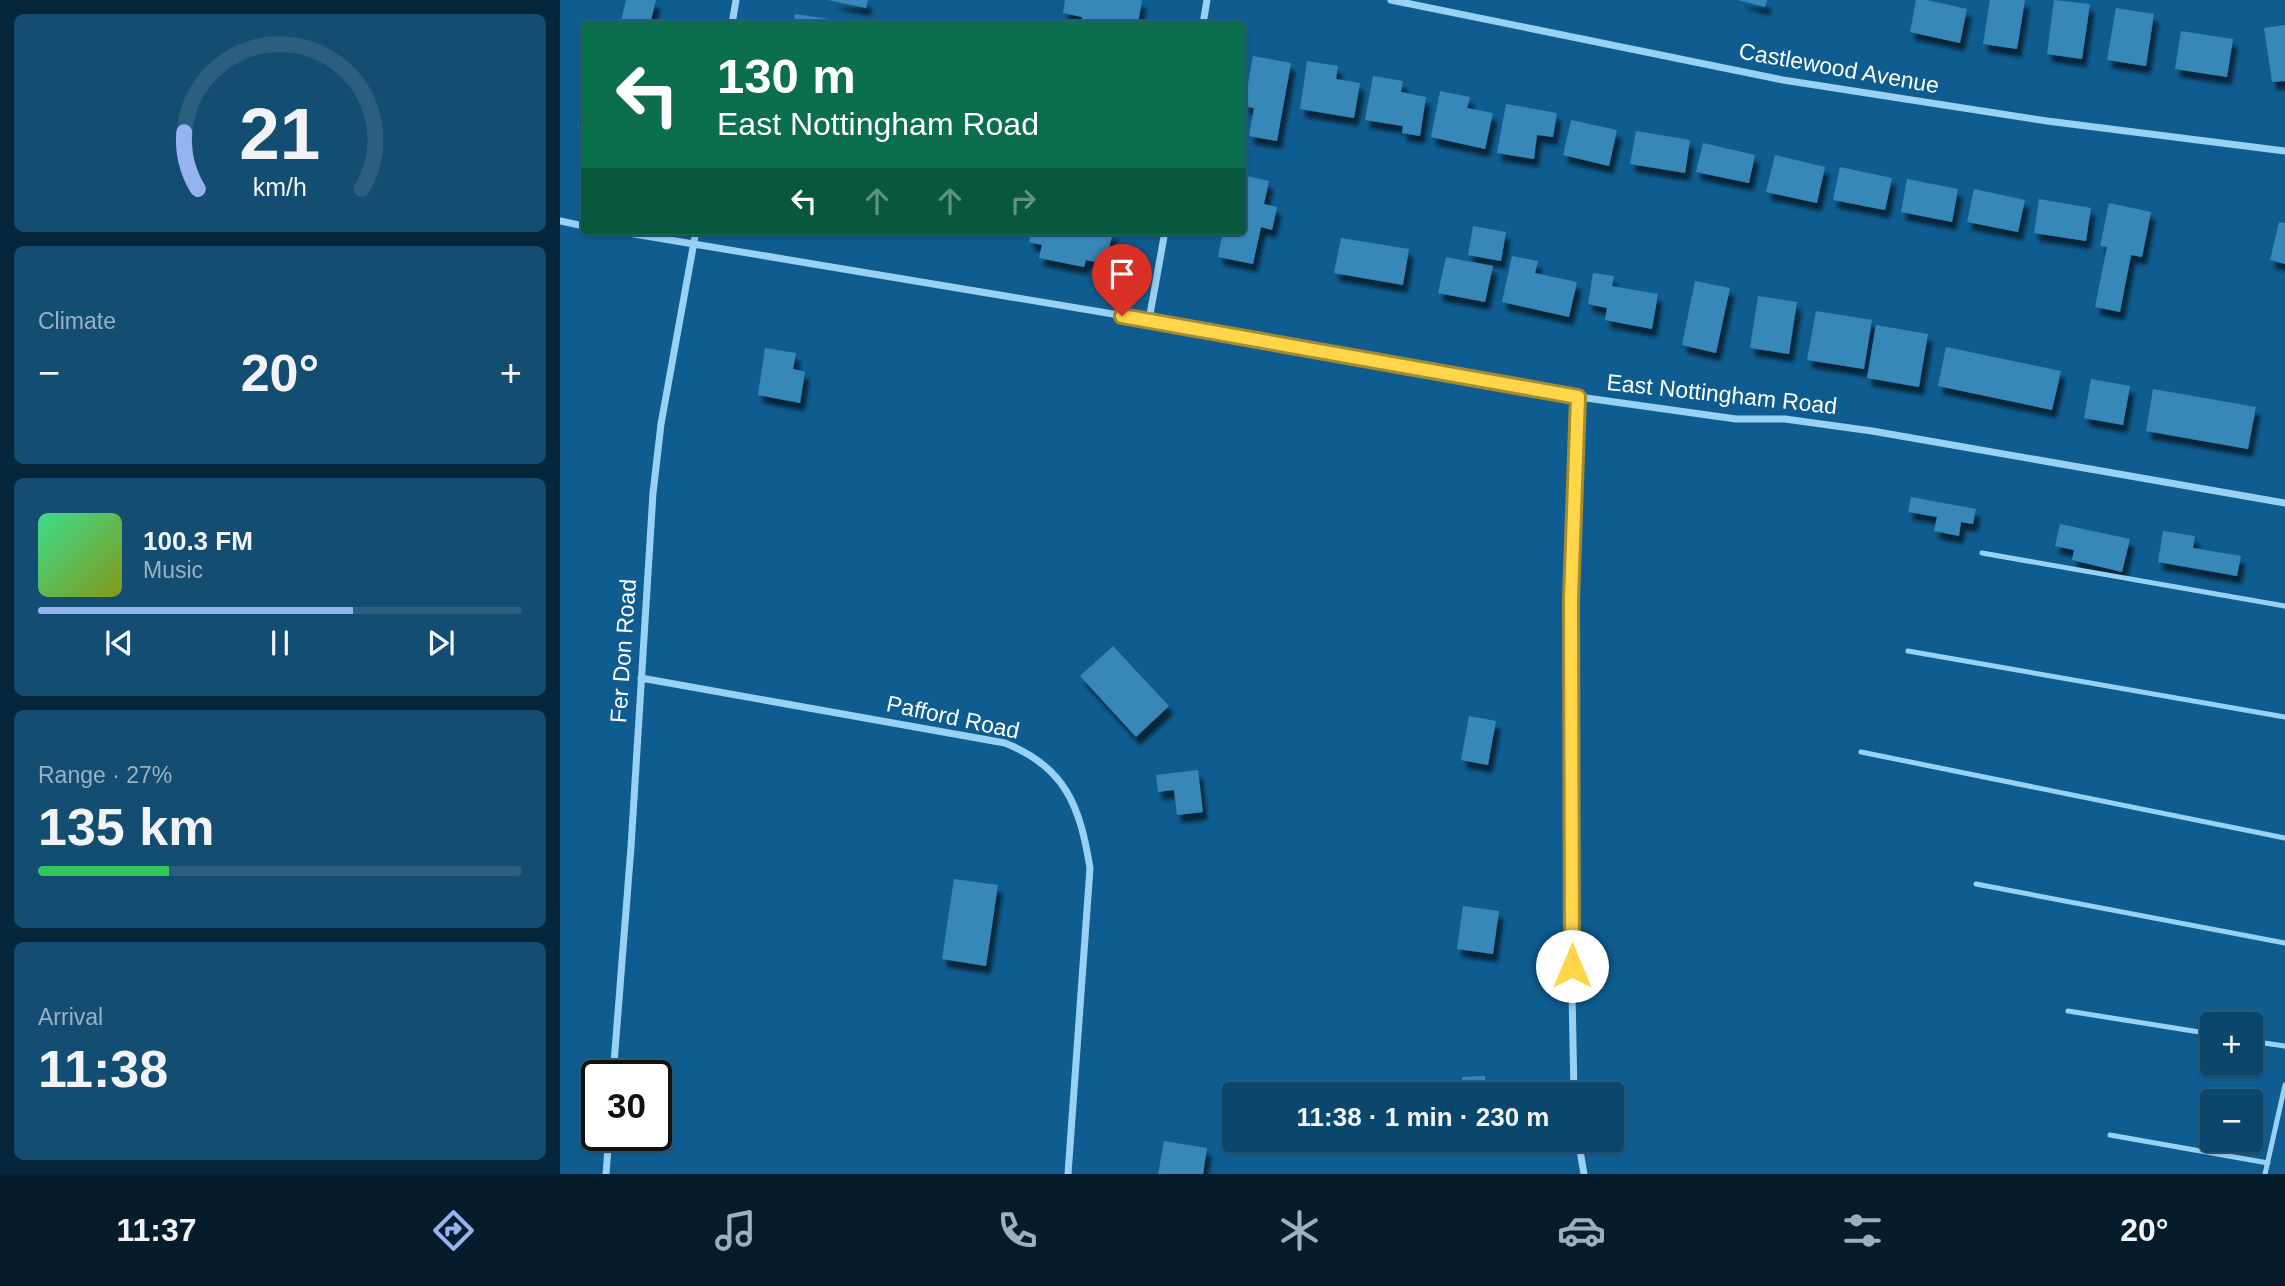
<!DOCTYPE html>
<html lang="en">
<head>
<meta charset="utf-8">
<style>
  :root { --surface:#0b466c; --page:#144d72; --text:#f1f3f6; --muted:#9ab1c2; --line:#2b5e7f; --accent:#95b2f1 }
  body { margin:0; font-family:Arial,sans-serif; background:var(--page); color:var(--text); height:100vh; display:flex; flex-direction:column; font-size:26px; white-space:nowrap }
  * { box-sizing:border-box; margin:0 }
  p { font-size:23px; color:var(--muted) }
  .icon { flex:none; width:38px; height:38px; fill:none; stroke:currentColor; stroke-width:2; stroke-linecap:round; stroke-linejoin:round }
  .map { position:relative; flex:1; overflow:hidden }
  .side { display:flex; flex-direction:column; gap:14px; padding:14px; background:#06263b; width:560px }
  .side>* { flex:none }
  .hud { position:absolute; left:21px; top:21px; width:665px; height:214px; border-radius:7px; box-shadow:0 2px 5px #0004,0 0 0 2px var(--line); background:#0b6e4f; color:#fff; overflow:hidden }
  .fabs { position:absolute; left:1640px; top:1012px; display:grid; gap:14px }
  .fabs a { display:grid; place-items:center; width:63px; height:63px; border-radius:7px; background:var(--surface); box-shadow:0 2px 5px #0004,0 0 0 2px var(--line); font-size:35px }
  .speed { position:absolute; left:21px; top:1060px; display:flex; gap:14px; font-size:35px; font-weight:700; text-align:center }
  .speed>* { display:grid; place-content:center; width:91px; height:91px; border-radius:50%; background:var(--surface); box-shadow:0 2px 5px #0004,0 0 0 2px var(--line); line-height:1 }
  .speed .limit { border:4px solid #111; border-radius:10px; background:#fff; color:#111 }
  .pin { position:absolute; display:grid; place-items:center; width:60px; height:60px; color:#fff; margin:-72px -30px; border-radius:50% 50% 50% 0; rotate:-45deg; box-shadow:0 0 7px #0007 }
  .pin .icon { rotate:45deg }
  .me { position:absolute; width:77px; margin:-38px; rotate:0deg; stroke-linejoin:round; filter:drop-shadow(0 0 5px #0008) }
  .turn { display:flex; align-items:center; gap:24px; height:147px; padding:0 21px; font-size:32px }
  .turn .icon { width:91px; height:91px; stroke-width:2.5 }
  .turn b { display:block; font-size:49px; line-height:60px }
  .lanes { display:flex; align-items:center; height:66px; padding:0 21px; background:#0003; justify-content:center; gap:35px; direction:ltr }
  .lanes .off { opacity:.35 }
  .big { font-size:52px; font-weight:800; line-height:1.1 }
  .side .widget { flex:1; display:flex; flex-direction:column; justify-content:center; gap:10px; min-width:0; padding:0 24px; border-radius:10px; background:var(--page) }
  .side .dial { align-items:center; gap:0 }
  .dial svg { height:182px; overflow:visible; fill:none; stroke:var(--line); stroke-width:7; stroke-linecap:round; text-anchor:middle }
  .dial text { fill:var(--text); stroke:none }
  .song { display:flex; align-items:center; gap:21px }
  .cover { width:84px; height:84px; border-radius:10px; background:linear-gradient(135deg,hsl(150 70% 55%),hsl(70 70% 35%)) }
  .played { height:7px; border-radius:4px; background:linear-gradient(90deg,var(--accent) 65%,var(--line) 65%) }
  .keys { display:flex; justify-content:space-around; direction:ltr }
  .heat { display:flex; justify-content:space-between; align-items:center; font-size:38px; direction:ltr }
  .charge { height:10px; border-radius:5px; background:linear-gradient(90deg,#34c759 27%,var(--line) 0) }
  .trip { position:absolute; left:662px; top:1082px; width:402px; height:70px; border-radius:7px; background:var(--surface); box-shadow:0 2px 5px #0004,0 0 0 2px var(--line); font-weight:800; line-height:70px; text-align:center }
  .dock { display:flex; height:112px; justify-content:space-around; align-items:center; background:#041c2b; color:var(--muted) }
  .dock .icon { width:49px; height:49px }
  .dock .selected { color:var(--accent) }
  .dock b { font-size:32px; color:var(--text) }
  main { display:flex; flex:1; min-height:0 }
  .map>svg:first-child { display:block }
  .building { fill:#3787b9; filter:url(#shadow) }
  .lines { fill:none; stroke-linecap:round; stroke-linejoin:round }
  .lane { stroke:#99d1f4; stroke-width:5 }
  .street { stroke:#99d1f4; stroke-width:7 }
  .route-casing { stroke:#a68a30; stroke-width:18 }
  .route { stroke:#ffd54a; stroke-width:12 }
  .labels { text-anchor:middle; stroke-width:5; stroke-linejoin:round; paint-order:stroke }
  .street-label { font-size:23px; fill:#fff; stroke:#0f5d90 }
</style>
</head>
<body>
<main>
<section class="side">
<div class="widget dial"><svg viewBox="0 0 100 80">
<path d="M14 69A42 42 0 1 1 86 69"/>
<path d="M14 69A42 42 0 0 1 8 44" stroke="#95b2f1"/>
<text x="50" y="56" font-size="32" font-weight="700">21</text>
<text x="50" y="72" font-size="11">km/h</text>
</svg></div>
<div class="widget"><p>Climate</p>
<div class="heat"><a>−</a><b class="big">20°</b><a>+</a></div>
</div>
<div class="widget">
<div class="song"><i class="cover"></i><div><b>100.3 FM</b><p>Music</p></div></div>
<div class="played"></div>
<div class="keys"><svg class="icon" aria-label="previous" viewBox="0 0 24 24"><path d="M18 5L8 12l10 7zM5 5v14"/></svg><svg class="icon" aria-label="pause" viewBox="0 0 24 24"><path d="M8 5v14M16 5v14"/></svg><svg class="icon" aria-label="next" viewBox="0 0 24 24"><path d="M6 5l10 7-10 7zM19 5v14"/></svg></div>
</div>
<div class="widget"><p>Range · 27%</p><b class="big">135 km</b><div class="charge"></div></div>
<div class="widget"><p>Arrival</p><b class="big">11:38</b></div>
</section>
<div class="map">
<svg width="1725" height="1174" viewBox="0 0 1725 1174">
  <defs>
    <filter id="shadow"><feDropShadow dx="4.5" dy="8" stdDeviation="2" flood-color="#0009"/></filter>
  </defs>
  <rect width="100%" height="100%" fill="#0f5d90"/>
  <path class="building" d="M66,0H96L90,24L61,21Z
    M268,0H308L306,8Z
    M505,0H582L578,24H521L522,17L503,13Z
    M1178,0H1207L1205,7Z
    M1356,0H1367L1407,9L1400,43L1350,32Z
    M1430,0H1465L1457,49L1423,44Z
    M1494,0L1530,4L1522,59L1487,54Z
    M1556,8L1594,14L1586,66L1547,60Z
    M235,14L283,21L282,24H234Z
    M1725,25V81L1712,82L1704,28Z
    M1621,31L1673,39L1667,77L1615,69Z
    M693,56L731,63L717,141L689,136L694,108L684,106Z
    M747,61L778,66L776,79L800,83L794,118L740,109Z
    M813,76L843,81L841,92L866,97L860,136L842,133L843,126L805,120Z
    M880,91L910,97L907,108L933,113L925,149L871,137Z
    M23,96H24V128L18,127Z
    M946,104L997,113L993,137L977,135L974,159L937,153Z
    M1011,120L1057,130L1049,166L1003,155Z
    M1076,131L1130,140L1125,173L1070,164Z
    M1143,143L1195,155L1189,183L1136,172Z
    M1215,155L1265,167L1257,203L1206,192Z
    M1280,167L1332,178L1325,210L1273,200Z
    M682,175L709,181L704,204L717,207L712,230L701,227L693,264L658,257L663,231H682Z
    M1347,179L1398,189L1392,222L1341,212Z
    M1414,189L1465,200L1458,232L1407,222Z
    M1479,199L1531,208L1526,241L1474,233Z
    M1549,203L1591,212L1582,257L1571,255L1560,312L1535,307L1547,247L1540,246Z
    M1719,222L1725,223V264L1710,260Z
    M913,226L946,232L941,261L908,255Z
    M471,231H553L546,264L526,260L524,267L479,258L482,245L469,242Z
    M781,238L849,249L843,285L774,273Z
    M952,256L978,261L975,273L1017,282L1009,317L942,302Z
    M886,257L933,266L925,302L878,293Z
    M1033,273L1054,276L1052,286L1098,294L1092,329L1045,320L1047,308L1028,304Z
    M1135,281L1170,288L1156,353L1122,345Z
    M1198,296L1237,302L1229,354L1190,348Z
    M1256,311L1312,320L1304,369L1247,360Z
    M1316,325L1368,334L1359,387L1307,378Z
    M1386,347L1501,371L1492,410L1378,386Z
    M205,348L236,353L233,369L245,372L240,403L198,395Z
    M1531,379L1570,386L1563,425L1524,418Z
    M1593,389L1696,407L1688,449L1586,431Z
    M1351,497L1416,509L1413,524L1401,522L1399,536L1374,531L1377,517L1348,512Z
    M1500,524L1570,539L1562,572L1512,560L1514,550L1495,546Z
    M1603,531L1635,536L1633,548L1681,556L1677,576L1598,562Z
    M553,646L609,706L576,737L520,676Z
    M909,716L936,721L928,765L901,760Z
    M638,770L643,812L617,815L614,790L598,792L596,775Z
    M394,879L438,885L426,966L382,959Z
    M903,906L939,911L933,954L897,949Z
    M925,1076V1094H902V1077Z
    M604,1141L647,1148L643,1174H598Z"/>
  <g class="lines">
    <path class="lane" d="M1422,553L1725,606
      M1348,651L1725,717
      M1301,752L1725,838
      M1416,884L1725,943
      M1508,1011L1652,1034
      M1690,1041L1725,1046
      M1550,1135L1708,1163
      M1705,1174L1725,1085"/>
    <path class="street" d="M831,0L1223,80L1487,121L1725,151
      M172,24L176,0
      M643,24L647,0
      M0,221L24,226
      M56,231L589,320L1019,397L1176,419H1225L1312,431L1725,503
      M589,320L605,231
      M81,678L445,743C506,767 520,807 530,868L508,1174
      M53,1076L71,847L93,493L101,424L136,231
      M1014,1094L1012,992L1011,599L1019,397
      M1018,1139L1024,1174
      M46,1174L49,1136"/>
  </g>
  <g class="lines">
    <defs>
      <path id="route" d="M562,316L1018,397L1011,599L1012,966"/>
    </defs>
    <use href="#route" class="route-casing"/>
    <use href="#route" class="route"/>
  </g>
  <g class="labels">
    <g class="street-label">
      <text transform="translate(1279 68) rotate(10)" y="8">Castlewood Avenue</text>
      <text transform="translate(1162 394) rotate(6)" y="8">East Nottingham Road</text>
      <text transform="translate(63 651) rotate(-86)" y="8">Fer Don Road</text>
      <text transform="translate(393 717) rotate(12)" y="8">Pafford Road</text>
    </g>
  </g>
</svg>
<div class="fabs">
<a>+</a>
<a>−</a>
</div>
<div class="speed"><div class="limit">30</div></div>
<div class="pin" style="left:562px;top:316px;background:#d93025"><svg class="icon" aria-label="arrive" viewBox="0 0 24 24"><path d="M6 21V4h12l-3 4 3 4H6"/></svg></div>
<svg class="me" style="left:1012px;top:966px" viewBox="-20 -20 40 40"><circle r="19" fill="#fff"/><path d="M0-13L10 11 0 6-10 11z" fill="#ffd54a"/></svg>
<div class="trip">11:38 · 1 min · 230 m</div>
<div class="hud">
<div class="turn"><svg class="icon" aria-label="left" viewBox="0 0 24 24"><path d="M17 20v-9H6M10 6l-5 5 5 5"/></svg><div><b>130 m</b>East Nottingham Road</div></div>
<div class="lanes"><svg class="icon" aria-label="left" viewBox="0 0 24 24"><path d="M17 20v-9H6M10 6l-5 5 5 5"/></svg><svg class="icon off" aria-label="ahead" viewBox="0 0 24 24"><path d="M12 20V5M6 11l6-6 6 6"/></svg><svg class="icon off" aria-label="ahead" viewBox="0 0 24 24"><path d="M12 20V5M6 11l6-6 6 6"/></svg><svg class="icon off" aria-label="right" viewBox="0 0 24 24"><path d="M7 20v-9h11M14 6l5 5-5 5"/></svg></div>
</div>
</div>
</main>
<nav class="dock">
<b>11:37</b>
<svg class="icon selected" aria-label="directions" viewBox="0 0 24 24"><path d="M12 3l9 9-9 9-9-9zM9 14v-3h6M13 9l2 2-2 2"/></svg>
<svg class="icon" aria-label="music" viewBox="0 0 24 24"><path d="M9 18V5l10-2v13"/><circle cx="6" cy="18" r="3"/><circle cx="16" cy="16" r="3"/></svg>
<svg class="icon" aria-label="phone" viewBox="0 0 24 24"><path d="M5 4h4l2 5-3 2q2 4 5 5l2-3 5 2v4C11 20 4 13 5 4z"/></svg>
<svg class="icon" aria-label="climate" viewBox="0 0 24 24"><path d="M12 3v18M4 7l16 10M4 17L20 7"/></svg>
<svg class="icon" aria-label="car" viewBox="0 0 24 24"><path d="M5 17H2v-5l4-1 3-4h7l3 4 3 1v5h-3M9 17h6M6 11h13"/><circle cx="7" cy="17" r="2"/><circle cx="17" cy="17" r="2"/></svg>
<svg class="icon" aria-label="filters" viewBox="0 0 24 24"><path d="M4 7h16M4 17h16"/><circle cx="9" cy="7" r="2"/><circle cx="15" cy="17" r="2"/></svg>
<b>20°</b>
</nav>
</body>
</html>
